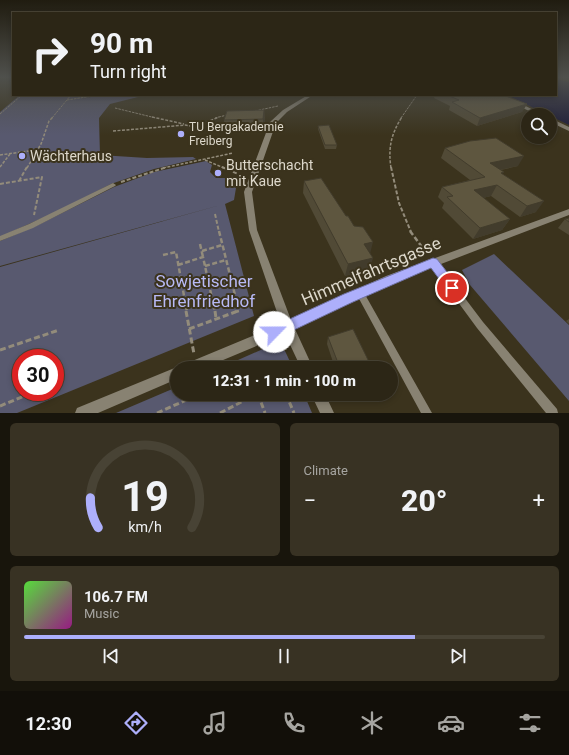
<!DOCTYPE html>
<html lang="en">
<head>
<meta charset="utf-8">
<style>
  :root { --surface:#2c2616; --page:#383223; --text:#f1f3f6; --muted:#a6a5a1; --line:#484335; --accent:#adaffb }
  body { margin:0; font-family:Roboto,sans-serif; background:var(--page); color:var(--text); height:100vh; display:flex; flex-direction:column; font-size:15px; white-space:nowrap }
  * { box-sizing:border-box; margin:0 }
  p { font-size:13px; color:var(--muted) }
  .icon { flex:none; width:22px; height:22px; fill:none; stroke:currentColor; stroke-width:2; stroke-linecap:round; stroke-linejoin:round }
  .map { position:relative; height:413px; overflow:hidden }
  .side { display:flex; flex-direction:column; gap:10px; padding:10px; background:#18150c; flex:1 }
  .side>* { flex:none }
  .hud { position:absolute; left:12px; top:12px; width:545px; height:84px; border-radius:0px; box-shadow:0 2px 6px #0003,0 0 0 1px var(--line); background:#2c2616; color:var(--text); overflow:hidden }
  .fabs { position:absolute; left:521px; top:108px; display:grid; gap:8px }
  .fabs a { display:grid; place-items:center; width:36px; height:36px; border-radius:50%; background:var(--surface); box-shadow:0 2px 6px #0003,0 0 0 1px var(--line); font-size:20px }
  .speed { position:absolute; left:12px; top:349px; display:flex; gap:8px; font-size:20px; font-weight:700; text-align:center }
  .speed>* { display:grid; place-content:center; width:52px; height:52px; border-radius:50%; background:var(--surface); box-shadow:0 2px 6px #0003,0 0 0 1px var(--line); line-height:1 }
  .speed .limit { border:6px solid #d22; background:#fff; color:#111 }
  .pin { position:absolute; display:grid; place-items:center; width:34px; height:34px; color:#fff; margin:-17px; border:2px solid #fff; border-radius:50%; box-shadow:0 1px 4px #0007 }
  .me { position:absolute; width:44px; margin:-22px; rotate:67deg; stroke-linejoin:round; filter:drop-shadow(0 0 3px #0008) }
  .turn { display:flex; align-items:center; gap:14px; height:84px; padding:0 12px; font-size:18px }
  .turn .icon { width:52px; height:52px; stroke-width:2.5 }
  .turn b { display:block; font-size:28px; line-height:34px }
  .big { font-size:30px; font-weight:800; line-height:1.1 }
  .side .tile { flex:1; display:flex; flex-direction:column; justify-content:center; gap:6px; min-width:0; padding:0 14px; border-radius:6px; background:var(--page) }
  .side .dial { align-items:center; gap:0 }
  .dial svg { height:104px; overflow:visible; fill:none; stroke:var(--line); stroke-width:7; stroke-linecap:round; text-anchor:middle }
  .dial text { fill:var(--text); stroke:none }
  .song { display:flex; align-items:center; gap:12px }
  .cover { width:48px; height:48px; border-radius:6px; background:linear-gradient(135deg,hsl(110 70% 55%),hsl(310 70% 35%)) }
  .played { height:4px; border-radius:2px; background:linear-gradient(90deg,var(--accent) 75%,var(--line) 75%) }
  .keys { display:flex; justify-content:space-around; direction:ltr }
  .heat { display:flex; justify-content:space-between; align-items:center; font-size:22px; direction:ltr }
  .side .tiles { flex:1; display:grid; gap:10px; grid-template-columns:1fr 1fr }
  .tile:last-child { grid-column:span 2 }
  .trip { position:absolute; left:170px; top:361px; width:228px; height:40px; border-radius:20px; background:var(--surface); box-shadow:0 2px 6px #0003,0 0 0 1px var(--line); font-weight:800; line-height:40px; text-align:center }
  .tab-bar { display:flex; height:64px; justify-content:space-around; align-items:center; background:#120f09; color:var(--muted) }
  .tab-bar .icon { width:28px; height:28px }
  .tab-bar .active { color:var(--accent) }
  .tab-bar b { font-size:18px; color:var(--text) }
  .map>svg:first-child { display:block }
  .green { fill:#58596f; fill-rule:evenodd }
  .water { fill:#1d1c39 }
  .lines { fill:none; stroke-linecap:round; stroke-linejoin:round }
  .path-far4 { stroke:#938c7b; stroke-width:1; stroke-dasharray:2.5 1; stroke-linecap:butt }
  .path-far3 { stroke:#938c7b; stroke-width:1.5; stroke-dasharray:3 1.5; stroke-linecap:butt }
  .path-far2 { stroke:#938c7b; stroke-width:2; stroke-dasharray:4 2; stroke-linecap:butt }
  .path-far1 { stroke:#938c7b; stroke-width:2.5; stroke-dasharray:5 2.5; stroke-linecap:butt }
  .path { stroke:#938c7b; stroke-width:3; stroke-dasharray:6 3; stroke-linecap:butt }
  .service { fill:#888272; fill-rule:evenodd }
  .minor { fill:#888272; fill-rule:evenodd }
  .wall { fill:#514a36 }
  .shaded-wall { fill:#423c2c }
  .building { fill:#5e563f; stroke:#423c2c }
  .route { fill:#adaffb; stroke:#7072a3 }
  .poi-dot { fill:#adaffb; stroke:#3b331d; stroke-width:1.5 }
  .labels { text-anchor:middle; stroke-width:4; stroke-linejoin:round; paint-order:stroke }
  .far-poi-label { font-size:12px; fill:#ddd8cb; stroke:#3b331d; text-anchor:start }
  .poi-label { font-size:14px; fill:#ddd8cb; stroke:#3b331d; text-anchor:start }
  .near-street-label { font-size:17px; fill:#ddd8cb; stroke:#3b331d }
  .near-park-label { font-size:17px; fill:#b8baf6; stroke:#3b331d }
</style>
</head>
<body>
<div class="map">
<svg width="569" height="413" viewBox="0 0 569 413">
  <rect width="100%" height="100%" fill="#3b331d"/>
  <path class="green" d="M20,95H98L81,99L101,95H146L110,104L99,118L100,155L147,158L193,157L196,159L154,169L111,184L58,211L0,237V112Z
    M206,161L212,165L210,172L216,178H234L236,188L234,200L225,204L254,316L17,413H0V267L224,204L0,266V241L38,225L114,187L154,172ZM21,358H55V392H21Z
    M494,254L569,325V401L470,285L462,270Z
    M272,345L285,351L293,368H220Z
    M177,387V394H304L312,413H116Z"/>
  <path class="water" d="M556,79L569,82V125L507,95H556Z"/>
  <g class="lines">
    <path class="path-far4" d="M67,100L99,95
      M115,108L156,118
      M255,111L278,106
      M0,114L22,95
      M52,118L71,95
      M215,118L227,115
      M401,118L417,95"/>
    <path class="path-far3" d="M152,117L184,124
      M202,124L219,117
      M113,131L185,125L201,128
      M0,155L36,150
      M205,160L224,168
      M0,167L10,154
      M27,168L41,144L49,121L53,117
      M163,168L233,153
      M391,168C388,148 391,134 402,117"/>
    <path class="path-far2" d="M222,167L238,174
      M391,167L399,203L411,232
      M19,181L27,167
      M121,182L167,167
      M0,184L42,177L34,215
      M215,214L219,232"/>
    <path class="path-far1" d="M219,231L239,311L235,312
      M410,231L428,255
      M200,244L203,257
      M202,251L222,245
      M163,255L176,252L187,312
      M178,265L203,257L215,312
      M205,266L226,260"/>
    <path class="path" d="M186,311L194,354
      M215,311L216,318
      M189,329L238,311
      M0,350L59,330
      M259,368L266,365H273L276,368
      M258,394L265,413
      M286,394L294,413
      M0,406L34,392
      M157,413L200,394
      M220,413L257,394"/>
    <path class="service" d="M113,183L116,185L115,186L33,228L0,241V236L29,224Z
      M433,259L436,260L483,322L557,409L558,413H546L477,328L430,264L429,262L430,260Z
      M360,290L363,291L432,413H421L357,295L356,293L357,291Z"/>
    <path class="minor" d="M308,95H313L287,112L276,123L252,192L257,230L291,320L386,276L569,209V215L394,282L295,329L313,368H301L285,334L204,368H183L185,364L281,324L249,230L244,192L270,122L283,110Z
      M497,95H503L544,115H537Z
      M550,118L569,127V131L550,122Z
      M177,367L180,368H177V379L98,413H75L77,408Z
      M311,394H325L334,413H320Z"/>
  </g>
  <path class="wall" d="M434,95H503L527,104L522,112L477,126L449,110L450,106L434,98L435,95Z
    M264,110L265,121L263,130L225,131L224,120Z
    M318,126L337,145L336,149H325L318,129Z
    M445,148L518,166L501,170L502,174L536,212L520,217L491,196L483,198L510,219L502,230L473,239L442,208L444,203L438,197L442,187L470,180L441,158Z
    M304,181L370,253V270L345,276L303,193Z
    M569,218V235L558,228L565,219Z
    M569,319V324L566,321Z
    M328,337L372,368H335L327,344Z"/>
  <path class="shaded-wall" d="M527,104L522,112L477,126L480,118Z
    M264,110L265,121L263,130V119Z
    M524,156L518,166L484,173L490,163Z
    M497,185L491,196L469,201L474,190Z
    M544,201L536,212L520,217L527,206Z
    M510,219L502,230L473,239L480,228Z
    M373,242L370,254L364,244Z
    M373,258L370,270L345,276L348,264Z
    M342,362L340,368H337L338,363Z"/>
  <path class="building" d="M447,95H503L527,104L480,118L452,102L459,100Z
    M264,110L263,119L224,120L227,111Z
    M329,125L337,145H325L318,126Z
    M496,138L524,156L490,163L504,172L501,173L544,201L527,206L497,185L474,190L510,219L480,228L447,197L453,196L442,187L485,177L445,148L470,141Z
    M321,178L346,216H348L354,226L363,227L373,242L364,244L373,258L348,264L304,181Z
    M569,218V222L565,219Z
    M353,329L372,368H344L342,362L338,363L328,337Z"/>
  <linearGradient id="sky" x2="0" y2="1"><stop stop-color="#201c10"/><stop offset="0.57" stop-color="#4f504c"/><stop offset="1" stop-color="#4f504c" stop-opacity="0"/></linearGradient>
  <rect width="569" height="135" fill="url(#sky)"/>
  <path class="route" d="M433,258L437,259L456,284L458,288L456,291L452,293L448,291L431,268L353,302L279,337L274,339L270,337L268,332L270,328L344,294Z"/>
  <g class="poi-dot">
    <circle cx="181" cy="134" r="4"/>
    <circle cx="22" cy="156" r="4"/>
    <circle cx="218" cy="173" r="4"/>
  </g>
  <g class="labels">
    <g class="far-poi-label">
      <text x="189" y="131">TU Bergakademie<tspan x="189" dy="14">Freiberg</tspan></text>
    </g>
    <g class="poi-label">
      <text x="30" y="161">Wächterhaus</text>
      <text x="226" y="170">Butterschacht<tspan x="226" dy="16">mit Kaue</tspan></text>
    </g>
    <g class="near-street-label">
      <text transform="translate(371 271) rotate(-23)" y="6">Himmelfahrtsgasse</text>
    </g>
    <g class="near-park-label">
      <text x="204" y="287">Sowjetischer<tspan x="204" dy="20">Ehrenfriedhof</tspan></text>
    </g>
  </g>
</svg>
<div class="fabs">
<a><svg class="icon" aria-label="search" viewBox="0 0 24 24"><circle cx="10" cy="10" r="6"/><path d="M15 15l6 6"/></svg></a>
</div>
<div class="speed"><div class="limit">30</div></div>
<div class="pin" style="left:452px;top:288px;background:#d93025"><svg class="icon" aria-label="arrive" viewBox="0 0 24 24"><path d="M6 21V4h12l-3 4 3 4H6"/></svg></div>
<svg class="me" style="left:274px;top:332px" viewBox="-20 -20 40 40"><circle r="19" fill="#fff"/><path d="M0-13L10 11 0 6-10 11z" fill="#adaffb"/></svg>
<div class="trip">12:31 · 1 min · 100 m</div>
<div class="hud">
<div class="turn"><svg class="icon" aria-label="right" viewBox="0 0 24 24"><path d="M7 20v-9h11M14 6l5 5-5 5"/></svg><div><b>90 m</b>Turn right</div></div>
</div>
</div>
<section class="side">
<div class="tiles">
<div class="tile dial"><svg viewBox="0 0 100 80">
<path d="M14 69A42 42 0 1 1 86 69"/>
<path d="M14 69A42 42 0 0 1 8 46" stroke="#adaffb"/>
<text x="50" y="56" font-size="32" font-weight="700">19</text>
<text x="50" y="72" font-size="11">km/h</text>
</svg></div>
<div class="tile"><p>Climate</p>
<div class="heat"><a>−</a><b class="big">20°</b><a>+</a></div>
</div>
<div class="tile">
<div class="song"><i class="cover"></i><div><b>106.7 FM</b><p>Music</p></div></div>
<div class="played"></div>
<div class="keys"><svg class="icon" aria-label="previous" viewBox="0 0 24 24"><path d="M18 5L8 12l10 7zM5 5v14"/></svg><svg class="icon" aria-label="pause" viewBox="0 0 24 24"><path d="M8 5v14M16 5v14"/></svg><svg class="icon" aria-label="next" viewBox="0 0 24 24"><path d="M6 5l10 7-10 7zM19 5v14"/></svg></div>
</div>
</div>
</section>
<nav class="tab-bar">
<b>12:30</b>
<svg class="icon active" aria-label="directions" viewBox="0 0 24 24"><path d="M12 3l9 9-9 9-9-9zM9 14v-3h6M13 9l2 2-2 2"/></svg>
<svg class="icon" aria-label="music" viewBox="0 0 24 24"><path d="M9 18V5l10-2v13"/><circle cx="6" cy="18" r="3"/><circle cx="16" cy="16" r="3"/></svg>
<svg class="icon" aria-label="phone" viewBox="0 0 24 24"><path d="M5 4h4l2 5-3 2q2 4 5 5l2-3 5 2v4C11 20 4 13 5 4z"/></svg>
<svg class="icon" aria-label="climate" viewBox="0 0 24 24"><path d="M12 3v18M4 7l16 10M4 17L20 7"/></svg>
<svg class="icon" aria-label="car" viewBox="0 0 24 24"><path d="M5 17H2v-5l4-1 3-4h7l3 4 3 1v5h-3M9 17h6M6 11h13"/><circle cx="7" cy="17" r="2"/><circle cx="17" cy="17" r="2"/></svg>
<svg class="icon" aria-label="filters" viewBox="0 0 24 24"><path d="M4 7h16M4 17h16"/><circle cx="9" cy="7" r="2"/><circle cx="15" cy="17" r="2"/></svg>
</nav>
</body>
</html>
